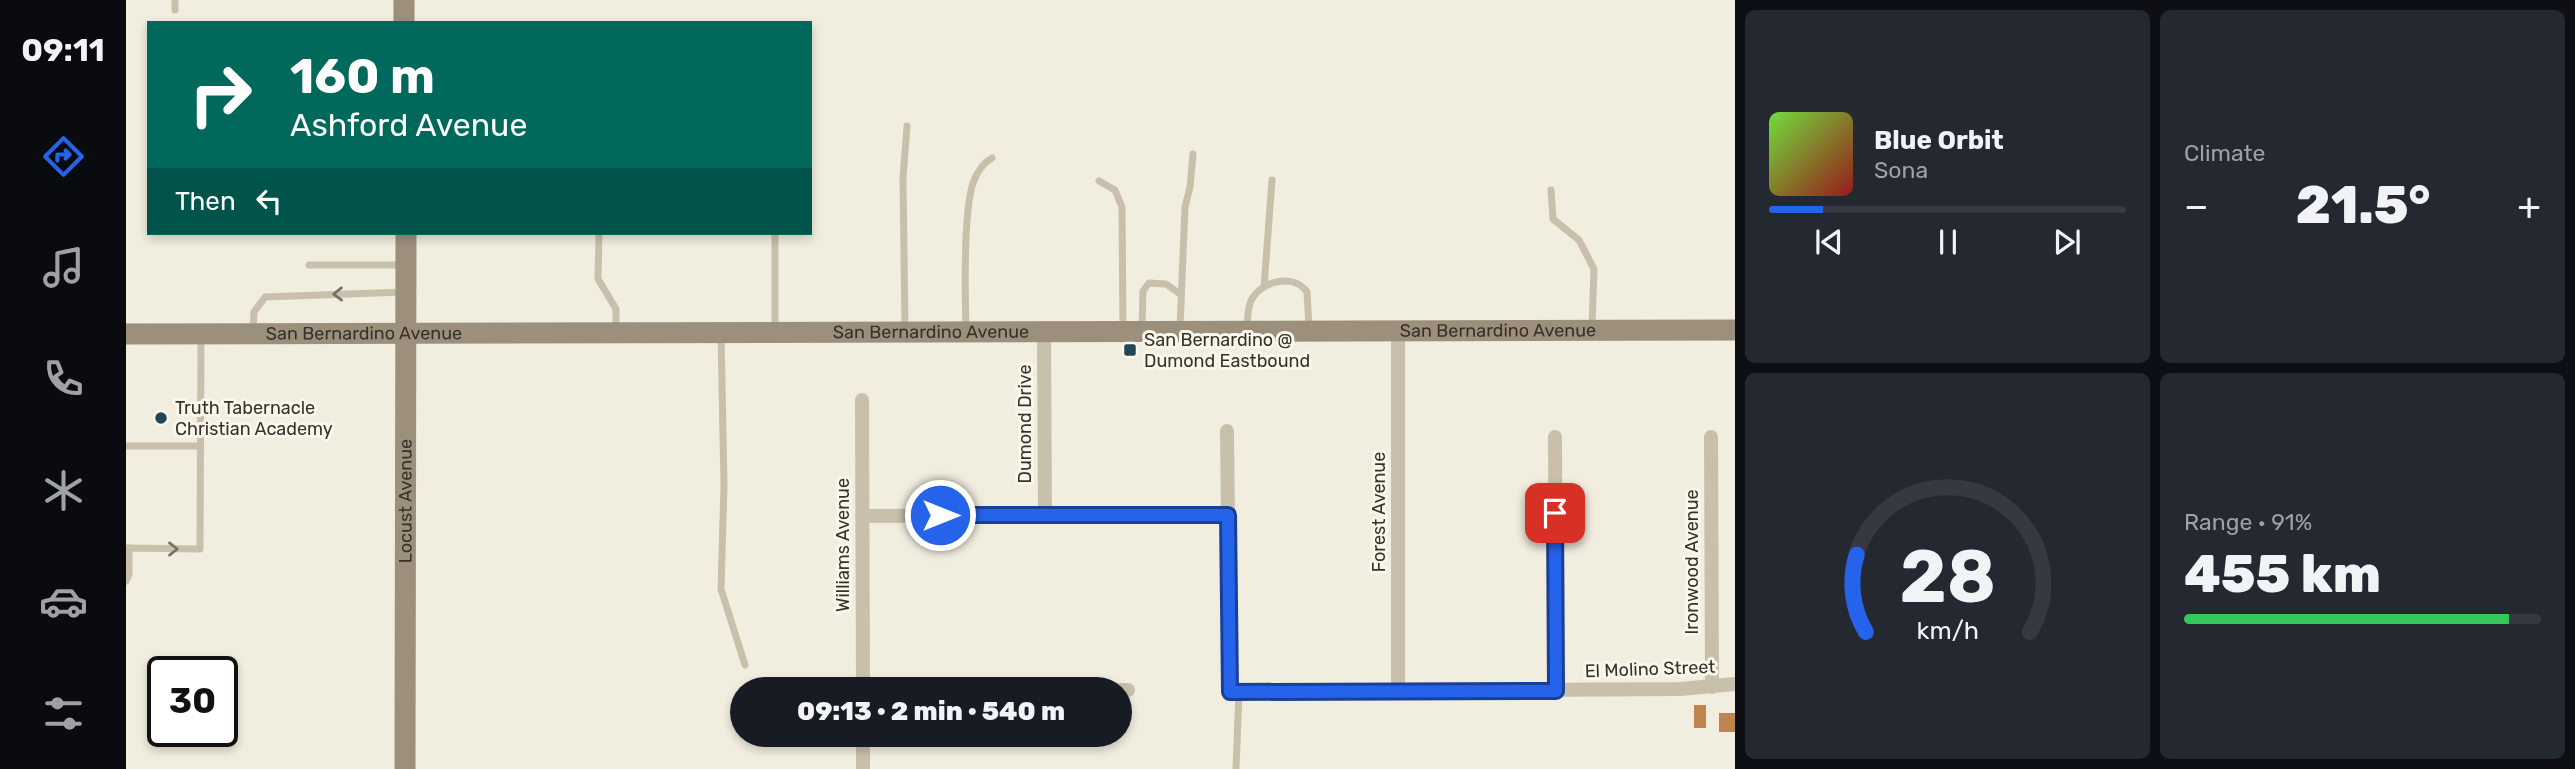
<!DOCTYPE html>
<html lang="en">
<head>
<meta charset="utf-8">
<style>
  :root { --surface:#171b24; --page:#242831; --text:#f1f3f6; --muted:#9ea1a6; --line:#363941; --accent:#2563eb }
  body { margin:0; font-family:Rubik,sans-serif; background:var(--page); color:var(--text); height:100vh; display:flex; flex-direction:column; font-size:26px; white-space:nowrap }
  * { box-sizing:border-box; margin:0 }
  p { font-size:23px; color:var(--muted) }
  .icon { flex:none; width:38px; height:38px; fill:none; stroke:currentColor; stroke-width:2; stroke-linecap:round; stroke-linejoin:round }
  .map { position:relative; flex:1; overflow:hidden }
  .sheet { display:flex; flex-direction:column; gap:10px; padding:10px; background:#0d0f14; width:840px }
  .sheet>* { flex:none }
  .hud { position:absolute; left:21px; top:21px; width:665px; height:214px; border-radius:0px; box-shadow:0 4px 10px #0003; background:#00695c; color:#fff; overflow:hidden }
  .speed { position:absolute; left:21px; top:656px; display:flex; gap:14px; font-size:35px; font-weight:700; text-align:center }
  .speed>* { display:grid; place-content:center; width:91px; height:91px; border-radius:50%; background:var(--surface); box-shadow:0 4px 10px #0003; line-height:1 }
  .speed .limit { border:4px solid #111; border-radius:10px; background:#fff; color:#111 }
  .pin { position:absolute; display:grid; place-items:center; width:60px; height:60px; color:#fff; margin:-30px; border-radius:14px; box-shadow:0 4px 10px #0006 }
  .me { position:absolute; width:77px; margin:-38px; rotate:90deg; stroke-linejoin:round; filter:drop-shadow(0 0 5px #0008) }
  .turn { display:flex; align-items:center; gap:24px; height:147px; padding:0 28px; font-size:32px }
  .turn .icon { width:91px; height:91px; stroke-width:2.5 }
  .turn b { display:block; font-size:49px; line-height:60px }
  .then { display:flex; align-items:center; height:66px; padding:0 28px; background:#0003; gap:14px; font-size:26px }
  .big { font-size:52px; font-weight:800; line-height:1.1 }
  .sheet .card { flex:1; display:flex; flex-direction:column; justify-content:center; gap:10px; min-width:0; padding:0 24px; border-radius:10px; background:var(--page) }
  .sheet .dial { align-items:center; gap:0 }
  .dial svg { height:182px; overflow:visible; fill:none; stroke:var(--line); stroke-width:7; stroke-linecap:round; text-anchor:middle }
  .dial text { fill:var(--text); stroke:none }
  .song { display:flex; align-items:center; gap:21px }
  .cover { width:84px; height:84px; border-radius:10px; background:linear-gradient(135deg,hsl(100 70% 55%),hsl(0 70% 35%)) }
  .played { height:7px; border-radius:4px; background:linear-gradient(90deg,var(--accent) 15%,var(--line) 15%) }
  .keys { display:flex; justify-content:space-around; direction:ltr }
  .heat { display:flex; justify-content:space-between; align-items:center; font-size:38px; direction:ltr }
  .charge { height:10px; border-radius:5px; background:linear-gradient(90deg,#34c759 91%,var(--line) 0) }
  .sheet .tiles { flex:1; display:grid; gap:10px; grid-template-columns:repeat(2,1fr) }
  .trip { position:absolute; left:604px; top:677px; width:402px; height:70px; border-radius:35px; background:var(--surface); box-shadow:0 4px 10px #0003; font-weight:800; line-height:70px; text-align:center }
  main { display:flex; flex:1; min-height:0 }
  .dock { display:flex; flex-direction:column; width:126px; justify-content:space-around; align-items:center; background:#090b0e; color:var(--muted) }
  .dock .icon { width:49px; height:49px }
  .dock .current { color:var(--accent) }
  .dock b { font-size:32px; color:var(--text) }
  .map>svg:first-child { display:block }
  .building { fill:#be8550 }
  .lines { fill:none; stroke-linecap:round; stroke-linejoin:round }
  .lane { stroke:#c9c0ab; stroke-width:7 }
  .street { stroke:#c9c0ab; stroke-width:14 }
  .secondary { stroke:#9c907d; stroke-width:21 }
  .oneway { stroke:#797164 }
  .route-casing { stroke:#184099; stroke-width:18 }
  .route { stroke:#2563eb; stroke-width:12 }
  .poi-dot { fill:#224656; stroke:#f9f6eb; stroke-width:2.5 }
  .labels { text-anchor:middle; stroke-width:6; stroke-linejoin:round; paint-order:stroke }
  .street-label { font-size:18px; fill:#37312a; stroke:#f9f6eb }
  .poi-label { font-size:18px; fill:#37312a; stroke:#f9f6eb; text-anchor:start }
</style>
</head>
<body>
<main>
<nav class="dock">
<b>09:11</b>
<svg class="icon current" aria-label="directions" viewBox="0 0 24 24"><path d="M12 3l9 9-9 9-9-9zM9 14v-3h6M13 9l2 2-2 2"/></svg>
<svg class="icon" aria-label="music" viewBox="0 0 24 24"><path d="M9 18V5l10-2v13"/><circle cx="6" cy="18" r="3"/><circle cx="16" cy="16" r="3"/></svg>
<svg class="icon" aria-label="phone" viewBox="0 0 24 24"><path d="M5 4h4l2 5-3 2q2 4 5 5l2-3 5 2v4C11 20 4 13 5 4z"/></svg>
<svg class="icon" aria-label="climate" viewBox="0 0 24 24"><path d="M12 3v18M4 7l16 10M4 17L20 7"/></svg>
<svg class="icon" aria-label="car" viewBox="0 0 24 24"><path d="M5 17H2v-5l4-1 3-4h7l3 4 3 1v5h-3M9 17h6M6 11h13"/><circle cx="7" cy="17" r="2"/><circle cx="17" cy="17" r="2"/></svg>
<svg class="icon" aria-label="filters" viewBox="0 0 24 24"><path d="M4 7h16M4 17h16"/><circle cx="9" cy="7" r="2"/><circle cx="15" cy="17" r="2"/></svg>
</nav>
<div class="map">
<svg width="1609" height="769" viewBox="0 0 1609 769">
  <rect width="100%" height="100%" fill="#f1eddf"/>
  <path class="building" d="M1568,705H1580V728H1568Z
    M1593,713H1609V732H1593Z"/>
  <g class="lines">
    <path class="lane" d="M49,0V10
      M973,181L989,190L996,207L997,328
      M1425,190L1427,219L1453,240L1468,269L1466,326
      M473,233L472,279L490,309V329
      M183,265H277
      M1138,287L1146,180
      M1016,328L1017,291L1023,283L1040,284L1054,294
      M1054,328L1059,207L1064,187L1067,154
      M1121,328C1122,319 1121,306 1126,299C1136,281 1168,273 1181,292L1183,328
      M779,329L777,178L781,126
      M840,329C839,294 837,214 847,183C851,172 857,163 866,158
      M649,330V233
      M127,333L128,312L139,297L279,292
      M595,334L598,486L595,589L619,665
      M0,446H74
      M0,548L74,549L75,338
      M0,581L3,574V548
      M1110,769L1113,692"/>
    <path class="street" d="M918,333L919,515
      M736,400L737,690
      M1101,431L1104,692L1554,689L1609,684
      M1429,437L1430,691
      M1585,437L1586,687
      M736,516L1102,515
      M994,690H1002
      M1272,692V331
      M737,735V769"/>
    <g class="secondary">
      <path d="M278,0V23"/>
      <path id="s1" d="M0,334L1609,330"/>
      <path id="s2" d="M279,769L280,233"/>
    </g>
  </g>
  <defs><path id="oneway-chevron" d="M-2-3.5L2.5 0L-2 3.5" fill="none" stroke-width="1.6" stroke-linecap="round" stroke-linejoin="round" transform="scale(1.75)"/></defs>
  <g class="oneway">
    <use href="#oneway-chevron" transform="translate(212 294) rotate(179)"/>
    <use href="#oneway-chevron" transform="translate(47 549)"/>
  </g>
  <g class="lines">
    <defs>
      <path id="route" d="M814,515H1102L1104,692L1430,691L1429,513"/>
    </defs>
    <use href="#route" class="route-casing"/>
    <use href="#route" class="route"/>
  </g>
  <g class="poi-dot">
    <rect x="997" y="343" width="14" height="14" rx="3.5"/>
    <circle cx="35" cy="418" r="7"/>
  </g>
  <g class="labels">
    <g class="street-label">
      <text dy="6" stroke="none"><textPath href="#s1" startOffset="1372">San Bernardino Avenue</textPath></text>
      <text dy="6" stroke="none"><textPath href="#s1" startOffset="805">San Bernardino Avenue</textPath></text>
      <text dy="6" stroke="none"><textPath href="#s1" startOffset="238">San Bernardino Avenue</textPath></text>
      <text transform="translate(899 424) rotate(-90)" y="6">Dumond Drive</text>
      <text dy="6" stroke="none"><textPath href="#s2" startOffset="268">Locust Avenue</textPath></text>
      <text transform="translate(1253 512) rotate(-90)" y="6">Forest Avenue</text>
      <text transform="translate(717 545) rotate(-90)" y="6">Williams Avenue</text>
      <text transform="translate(1566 562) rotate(-90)" y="6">Ironwood Avenue</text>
      <text transform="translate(1524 669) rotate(-2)" y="6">El Molino Street</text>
    </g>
    <g class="poi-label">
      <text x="1018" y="346">San Bernardino @<tspan x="1018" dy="21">Dumond Eastbound</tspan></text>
      <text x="49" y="414">Truth Tabernacle<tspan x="49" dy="21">Christian Academy</tspan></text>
    </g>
  </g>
</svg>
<div class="speed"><div class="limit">30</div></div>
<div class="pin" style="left:1429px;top:513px;background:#d93025"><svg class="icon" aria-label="arrive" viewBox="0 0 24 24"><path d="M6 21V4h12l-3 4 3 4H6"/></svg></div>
<svg class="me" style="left:814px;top:515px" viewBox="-20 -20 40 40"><circle r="17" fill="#2563eb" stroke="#fff" stroke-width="3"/><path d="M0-11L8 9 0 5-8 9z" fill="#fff"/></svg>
<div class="trip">09:13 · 2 min · 540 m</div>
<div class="hud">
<div class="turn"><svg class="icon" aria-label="right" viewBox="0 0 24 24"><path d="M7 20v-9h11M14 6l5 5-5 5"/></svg><div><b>160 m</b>Ashford Avenue</div></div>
<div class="then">Then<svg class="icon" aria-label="left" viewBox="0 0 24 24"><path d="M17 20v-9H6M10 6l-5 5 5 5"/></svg></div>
</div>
</div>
<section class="sheet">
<div class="tiles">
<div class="card">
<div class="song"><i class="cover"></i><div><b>Blue Orbit</b><p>Sona</p></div></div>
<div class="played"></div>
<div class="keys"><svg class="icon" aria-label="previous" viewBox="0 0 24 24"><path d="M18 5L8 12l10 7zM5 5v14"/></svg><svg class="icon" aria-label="pause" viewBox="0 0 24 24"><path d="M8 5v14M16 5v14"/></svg><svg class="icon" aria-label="next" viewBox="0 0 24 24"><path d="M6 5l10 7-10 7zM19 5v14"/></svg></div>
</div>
<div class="card"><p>Climate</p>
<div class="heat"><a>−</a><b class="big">21.5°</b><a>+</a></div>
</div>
<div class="card dial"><svg viewBox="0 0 100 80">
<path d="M14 69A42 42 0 1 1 86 69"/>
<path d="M14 69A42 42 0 0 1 10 35" stroke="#2563eb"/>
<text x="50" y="56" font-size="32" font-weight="700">28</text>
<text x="50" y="72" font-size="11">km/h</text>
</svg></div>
<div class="card"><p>Range · 91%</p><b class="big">455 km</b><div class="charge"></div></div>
</div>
</section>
</main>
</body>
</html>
